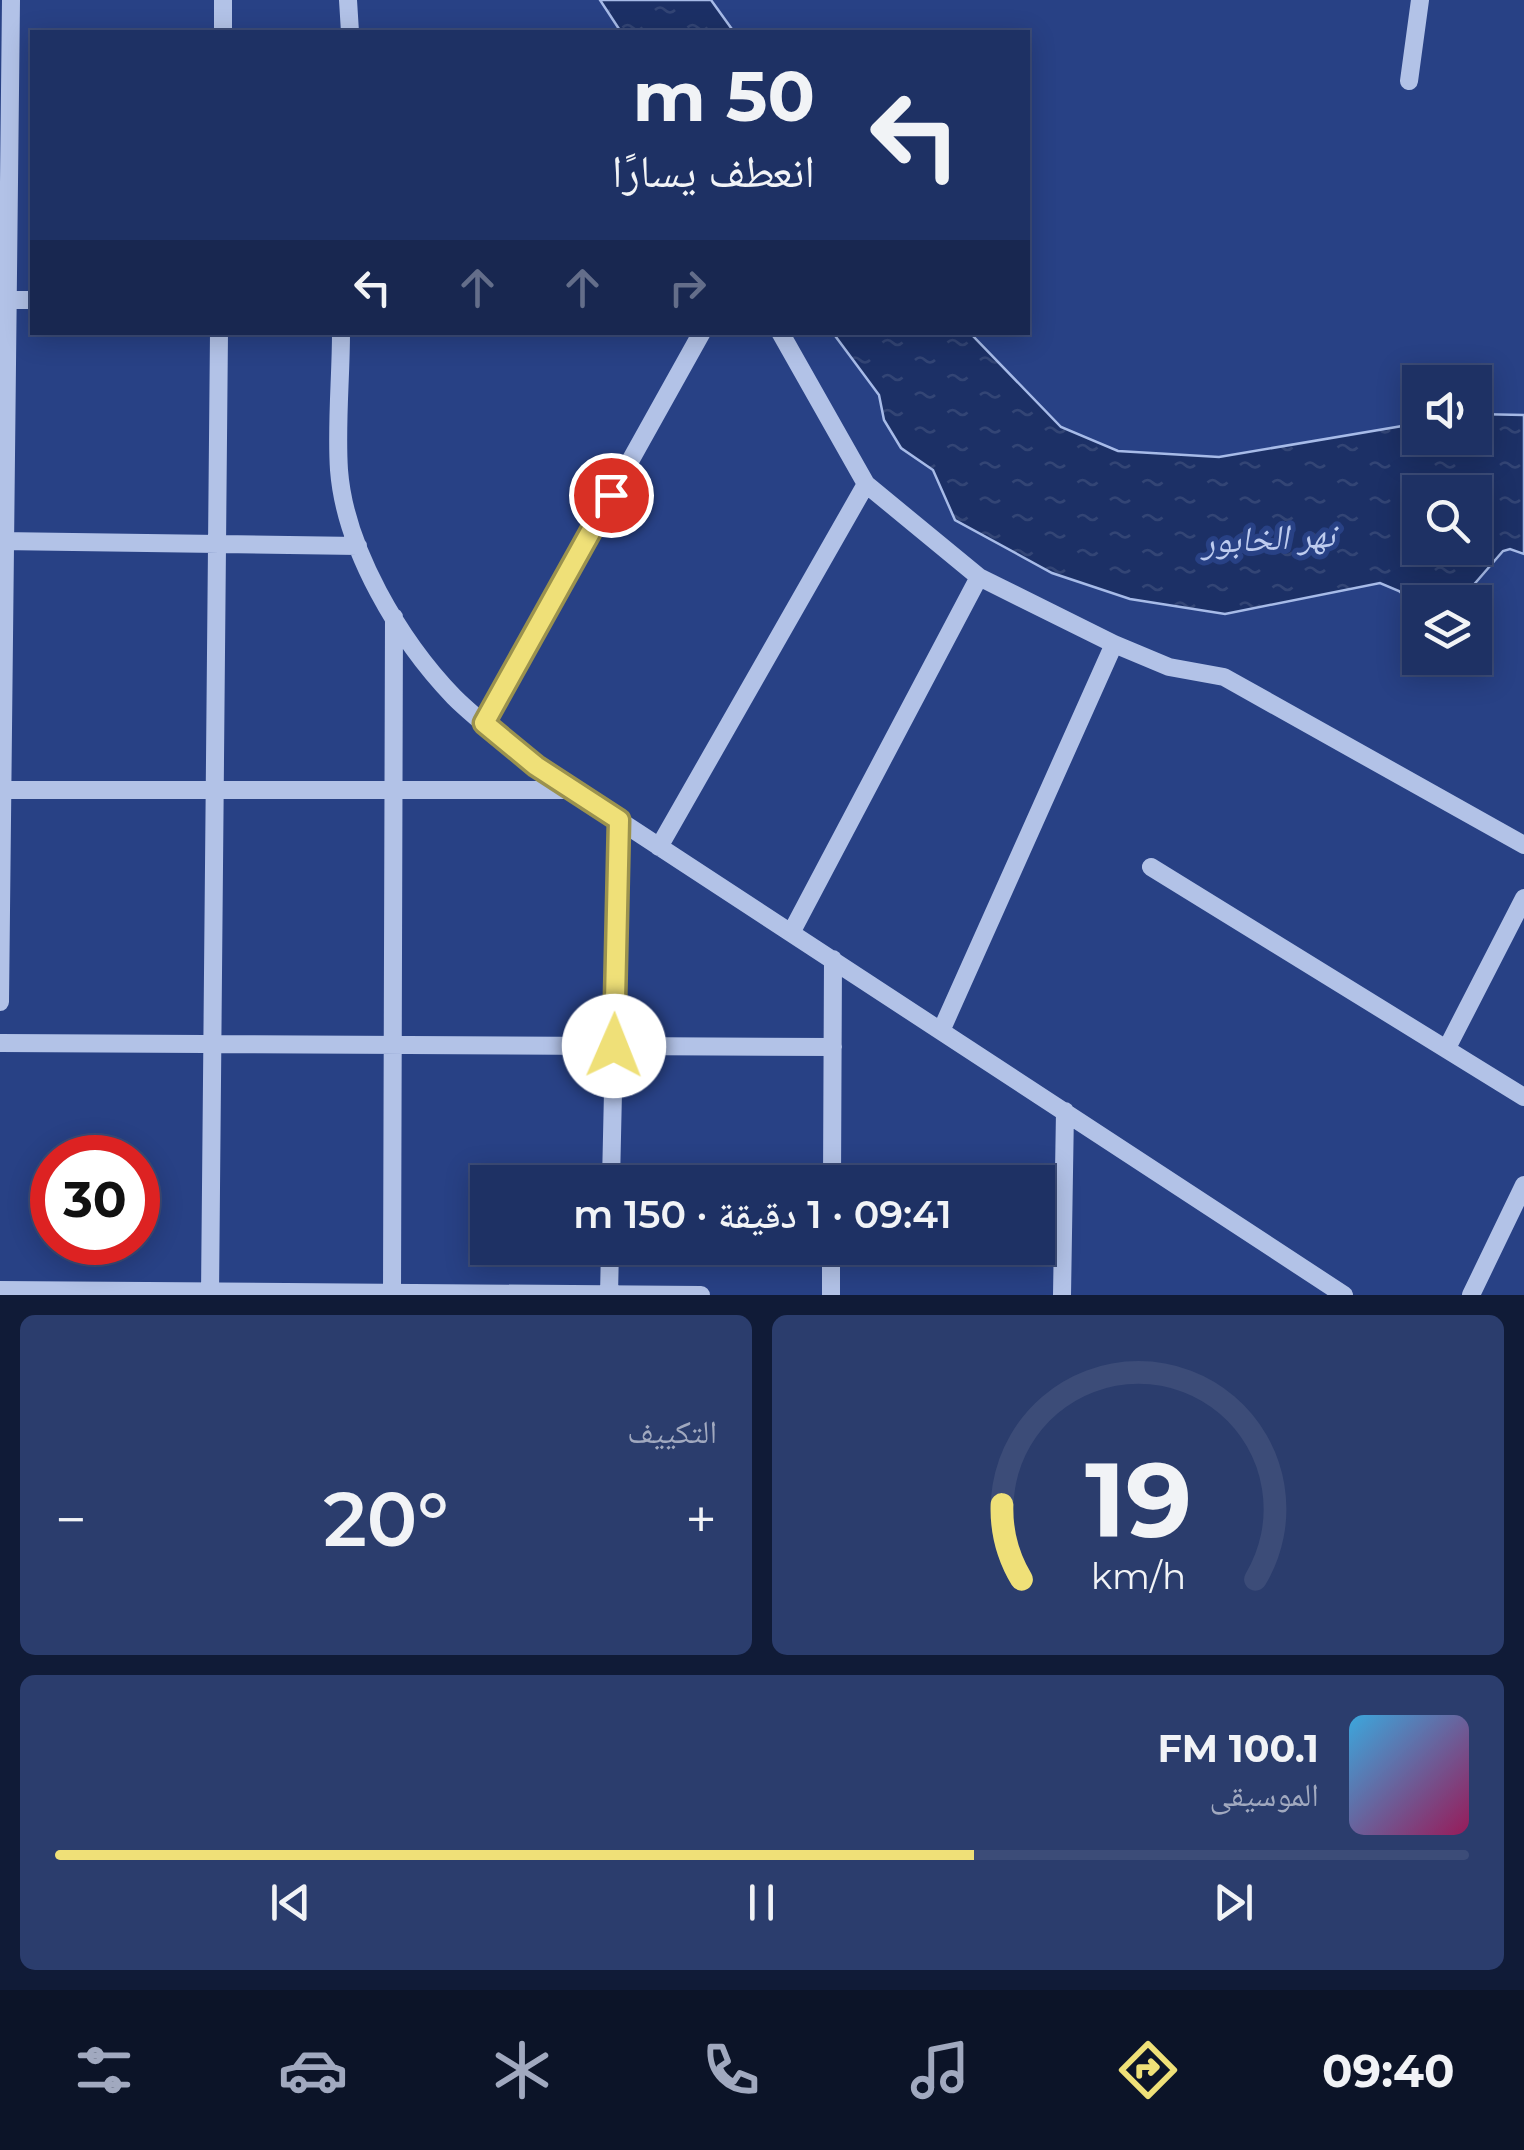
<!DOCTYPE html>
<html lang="ar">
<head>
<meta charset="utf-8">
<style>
  :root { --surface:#1e3164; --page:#2b3d6d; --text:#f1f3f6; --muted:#a1a9bf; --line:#3c4c78; --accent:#efe078 }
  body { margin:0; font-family:Montserrat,"Noto Naskh Arabic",sans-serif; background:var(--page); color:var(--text); direction:rtl; height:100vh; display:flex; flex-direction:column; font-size:38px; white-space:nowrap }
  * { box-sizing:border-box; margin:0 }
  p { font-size:32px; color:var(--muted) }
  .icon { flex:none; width:55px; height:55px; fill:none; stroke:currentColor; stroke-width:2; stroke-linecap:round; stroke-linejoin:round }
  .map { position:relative; height:1295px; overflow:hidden; direction:ltr }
  .sheet { display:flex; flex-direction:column; gap:20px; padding:20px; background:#101b37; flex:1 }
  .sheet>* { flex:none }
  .banner { position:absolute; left:30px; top:30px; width:1000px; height:305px; border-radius:0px; box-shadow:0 5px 25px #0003,0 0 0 2px var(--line); direction:rtl; background:#1e3164; color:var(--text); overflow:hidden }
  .controls { position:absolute; left:1402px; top:365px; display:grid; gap:20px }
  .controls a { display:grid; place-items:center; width:90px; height:90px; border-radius:0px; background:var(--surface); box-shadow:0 5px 25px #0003,0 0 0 2px var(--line); font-size:50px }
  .speed { position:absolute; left:30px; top:1135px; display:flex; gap:20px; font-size:50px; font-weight:700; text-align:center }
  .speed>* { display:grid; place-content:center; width:130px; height:130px; border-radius:50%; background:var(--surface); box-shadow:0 5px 25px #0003,0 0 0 2px var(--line); line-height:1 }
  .speed .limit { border:15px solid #d22; background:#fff; color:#111 }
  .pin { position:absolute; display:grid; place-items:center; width:85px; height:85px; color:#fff; margin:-42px; border:5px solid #fff; border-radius:50%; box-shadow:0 2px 10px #0007 }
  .me { position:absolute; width:110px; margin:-55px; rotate:1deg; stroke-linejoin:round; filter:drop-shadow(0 0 8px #0008) }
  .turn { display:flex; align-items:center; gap:35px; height:210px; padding:0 50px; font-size:45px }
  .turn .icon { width:130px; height:130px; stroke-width:2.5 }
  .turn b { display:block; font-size:70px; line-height:85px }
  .lanes { display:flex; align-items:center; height:95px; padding:0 50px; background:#0003; justify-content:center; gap:50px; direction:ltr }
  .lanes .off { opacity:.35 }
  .big { font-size:75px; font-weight:600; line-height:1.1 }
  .sheet .tile { flex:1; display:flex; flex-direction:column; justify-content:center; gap:15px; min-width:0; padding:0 35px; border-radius:15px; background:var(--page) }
  .sheet .dial { align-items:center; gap:0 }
  .dial svg { height:260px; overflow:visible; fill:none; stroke:var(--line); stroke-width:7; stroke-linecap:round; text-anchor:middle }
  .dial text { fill:var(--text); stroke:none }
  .song { display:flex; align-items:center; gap:30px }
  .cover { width:120px; height:120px; border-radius:15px; background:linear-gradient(135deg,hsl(200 70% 55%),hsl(330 70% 35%)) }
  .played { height:10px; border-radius:5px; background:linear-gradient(90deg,var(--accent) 65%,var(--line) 65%) }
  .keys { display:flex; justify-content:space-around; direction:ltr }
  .heat { display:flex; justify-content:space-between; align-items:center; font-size:55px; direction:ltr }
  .sheet .tiles { flex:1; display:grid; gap:20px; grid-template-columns:1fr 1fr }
  .tile:last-child { grid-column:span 2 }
  .trip { position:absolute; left:470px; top:1165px; width:585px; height:100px; border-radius:0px; background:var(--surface); box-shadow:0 5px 25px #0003,0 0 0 2px var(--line); font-weight:600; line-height:100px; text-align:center; direction:rtl }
  .tab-bar { display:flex; height:160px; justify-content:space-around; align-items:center; background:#0c1428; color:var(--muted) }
  .tab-bar .icon { width:70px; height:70px }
  .tab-bar .current { color:var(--accent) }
  .tab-bar b { font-size:45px; color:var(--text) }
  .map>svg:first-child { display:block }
  .water { fill:url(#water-ripples); stroke:#a7bbe8; stroke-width:2.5; fill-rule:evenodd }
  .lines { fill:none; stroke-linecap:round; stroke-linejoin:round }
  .minor { stroke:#b2c2e7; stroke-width:18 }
  .route-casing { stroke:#9b924e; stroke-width:25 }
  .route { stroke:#efe078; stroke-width:18 }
  .labels { text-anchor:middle; stroke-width:10; stroke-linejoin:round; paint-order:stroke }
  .water-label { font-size:35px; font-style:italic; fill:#beccef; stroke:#284185 }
</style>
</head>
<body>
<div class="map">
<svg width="1524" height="1295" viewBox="0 0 1524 1295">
  <defs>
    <pattern id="water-ripples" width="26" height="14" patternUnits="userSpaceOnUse" patternTransform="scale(2.5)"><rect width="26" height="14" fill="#1c3066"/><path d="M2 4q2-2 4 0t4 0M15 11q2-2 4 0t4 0" fill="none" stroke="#334575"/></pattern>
  </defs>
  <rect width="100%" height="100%" fill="#284185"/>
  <path class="water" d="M600,0H711L734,32H621Z
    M833,333H970L1061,427L1118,451L1219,457L1420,423V438H1475V414L1524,415V554L1510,549L1503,551L1464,596L1454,602H1420V609L1399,591L1380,583L1225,614L1130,599L1052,573L955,520L933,470L901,448L884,420L879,395ZM1420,492H1475V548H1420Z"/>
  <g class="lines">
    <path class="minor" d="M348,0L350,32
      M223,32V0
      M1409,81L1420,0
      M0,300H32
      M341,332C341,378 336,425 339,470C345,549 400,641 454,697C479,722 509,743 536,766L1344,1295
      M780,332L866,484L979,577L1114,644L1169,667L1224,677L1524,845
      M0,541L358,546
      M484,723L702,332
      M0,790H573
      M659,847L866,484
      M1151,867L1524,1097
      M791,933L979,577
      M0,1002L11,0
      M941,1031L1114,644
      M0,1043L833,1047
      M1447,1048L1524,898
      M611,1182L619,821
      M832,1182L833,959
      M0,1290L701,1295
      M210,1295L219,332
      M392,1295L394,617
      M609,1295L610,1248
      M831,1295V1248
      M1062,1295L1065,1111
      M1471,1295L1524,1185"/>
  </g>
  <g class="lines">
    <defs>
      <path id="route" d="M611,495L484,723L536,766L619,820L614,1046"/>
    </defs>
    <use href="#route" class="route-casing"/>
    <use href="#route" class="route"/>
  </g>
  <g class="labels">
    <g class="water-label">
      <text transform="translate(1268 538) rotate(-3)" y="12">نهر الخابور</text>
    </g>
  </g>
</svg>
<div class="controls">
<a><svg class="icon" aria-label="sound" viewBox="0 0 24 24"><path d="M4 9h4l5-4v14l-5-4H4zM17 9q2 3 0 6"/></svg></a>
<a><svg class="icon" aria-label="search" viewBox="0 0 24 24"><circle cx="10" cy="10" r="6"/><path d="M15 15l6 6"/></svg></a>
<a><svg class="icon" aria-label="layers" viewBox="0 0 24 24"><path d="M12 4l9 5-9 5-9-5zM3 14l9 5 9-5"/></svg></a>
</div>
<div class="speed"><div class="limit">30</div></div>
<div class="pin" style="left:611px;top:495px;background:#d93025"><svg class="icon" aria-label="arrive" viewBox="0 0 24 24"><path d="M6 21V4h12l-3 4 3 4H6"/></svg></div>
<svg class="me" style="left:614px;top:1046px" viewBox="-20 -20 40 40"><circle r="19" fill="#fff"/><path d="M0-13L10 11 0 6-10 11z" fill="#efe078"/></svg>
<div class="trip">09:41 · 1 دقيقة · 150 m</div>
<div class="banner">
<div class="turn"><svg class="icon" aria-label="left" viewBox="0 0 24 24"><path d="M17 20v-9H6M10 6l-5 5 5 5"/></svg><div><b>50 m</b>انعطف يسارًا</div></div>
<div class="lanes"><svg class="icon" aria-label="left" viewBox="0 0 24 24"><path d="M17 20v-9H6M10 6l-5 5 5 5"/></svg><svg class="icon off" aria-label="ahead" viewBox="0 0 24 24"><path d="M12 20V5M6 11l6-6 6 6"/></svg><svg class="icon off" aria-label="ahead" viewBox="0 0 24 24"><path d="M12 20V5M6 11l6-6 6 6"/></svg><svg class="icon off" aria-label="right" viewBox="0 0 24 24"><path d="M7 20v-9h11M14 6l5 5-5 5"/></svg></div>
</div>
</div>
<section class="sheet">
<div class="tiles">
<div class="tile dial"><svg viewBox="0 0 100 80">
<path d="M14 69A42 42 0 1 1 86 69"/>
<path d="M14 69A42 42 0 0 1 8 46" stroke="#efe078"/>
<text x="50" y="56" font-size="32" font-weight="700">19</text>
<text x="50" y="72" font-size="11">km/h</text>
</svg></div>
<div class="tile"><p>التكييف</p>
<div class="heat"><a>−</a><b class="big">20°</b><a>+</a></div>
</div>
<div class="tile">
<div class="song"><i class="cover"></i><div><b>100.1 FM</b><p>الموسيقى</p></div></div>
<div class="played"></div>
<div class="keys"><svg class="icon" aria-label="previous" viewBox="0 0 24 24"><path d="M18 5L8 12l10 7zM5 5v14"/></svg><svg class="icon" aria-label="pause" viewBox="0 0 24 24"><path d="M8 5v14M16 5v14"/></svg><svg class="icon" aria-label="next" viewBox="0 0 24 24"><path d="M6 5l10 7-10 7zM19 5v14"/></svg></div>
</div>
</div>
</section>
<nav class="tab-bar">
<b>09:40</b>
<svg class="icon current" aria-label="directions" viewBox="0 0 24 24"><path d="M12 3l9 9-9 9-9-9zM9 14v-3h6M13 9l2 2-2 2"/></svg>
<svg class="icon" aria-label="music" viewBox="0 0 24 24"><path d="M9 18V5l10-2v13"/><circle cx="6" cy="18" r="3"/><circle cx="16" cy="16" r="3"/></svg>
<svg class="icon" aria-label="phone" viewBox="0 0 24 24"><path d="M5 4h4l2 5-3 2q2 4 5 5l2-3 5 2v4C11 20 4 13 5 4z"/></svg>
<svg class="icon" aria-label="climate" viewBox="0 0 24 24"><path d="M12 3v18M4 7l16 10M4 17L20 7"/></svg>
<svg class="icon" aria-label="car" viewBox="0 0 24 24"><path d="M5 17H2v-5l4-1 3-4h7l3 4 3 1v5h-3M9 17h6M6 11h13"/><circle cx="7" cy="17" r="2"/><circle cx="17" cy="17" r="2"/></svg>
<svg class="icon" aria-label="filters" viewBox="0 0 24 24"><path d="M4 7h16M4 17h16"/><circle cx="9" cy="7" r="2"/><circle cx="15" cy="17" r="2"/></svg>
</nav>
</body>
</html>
